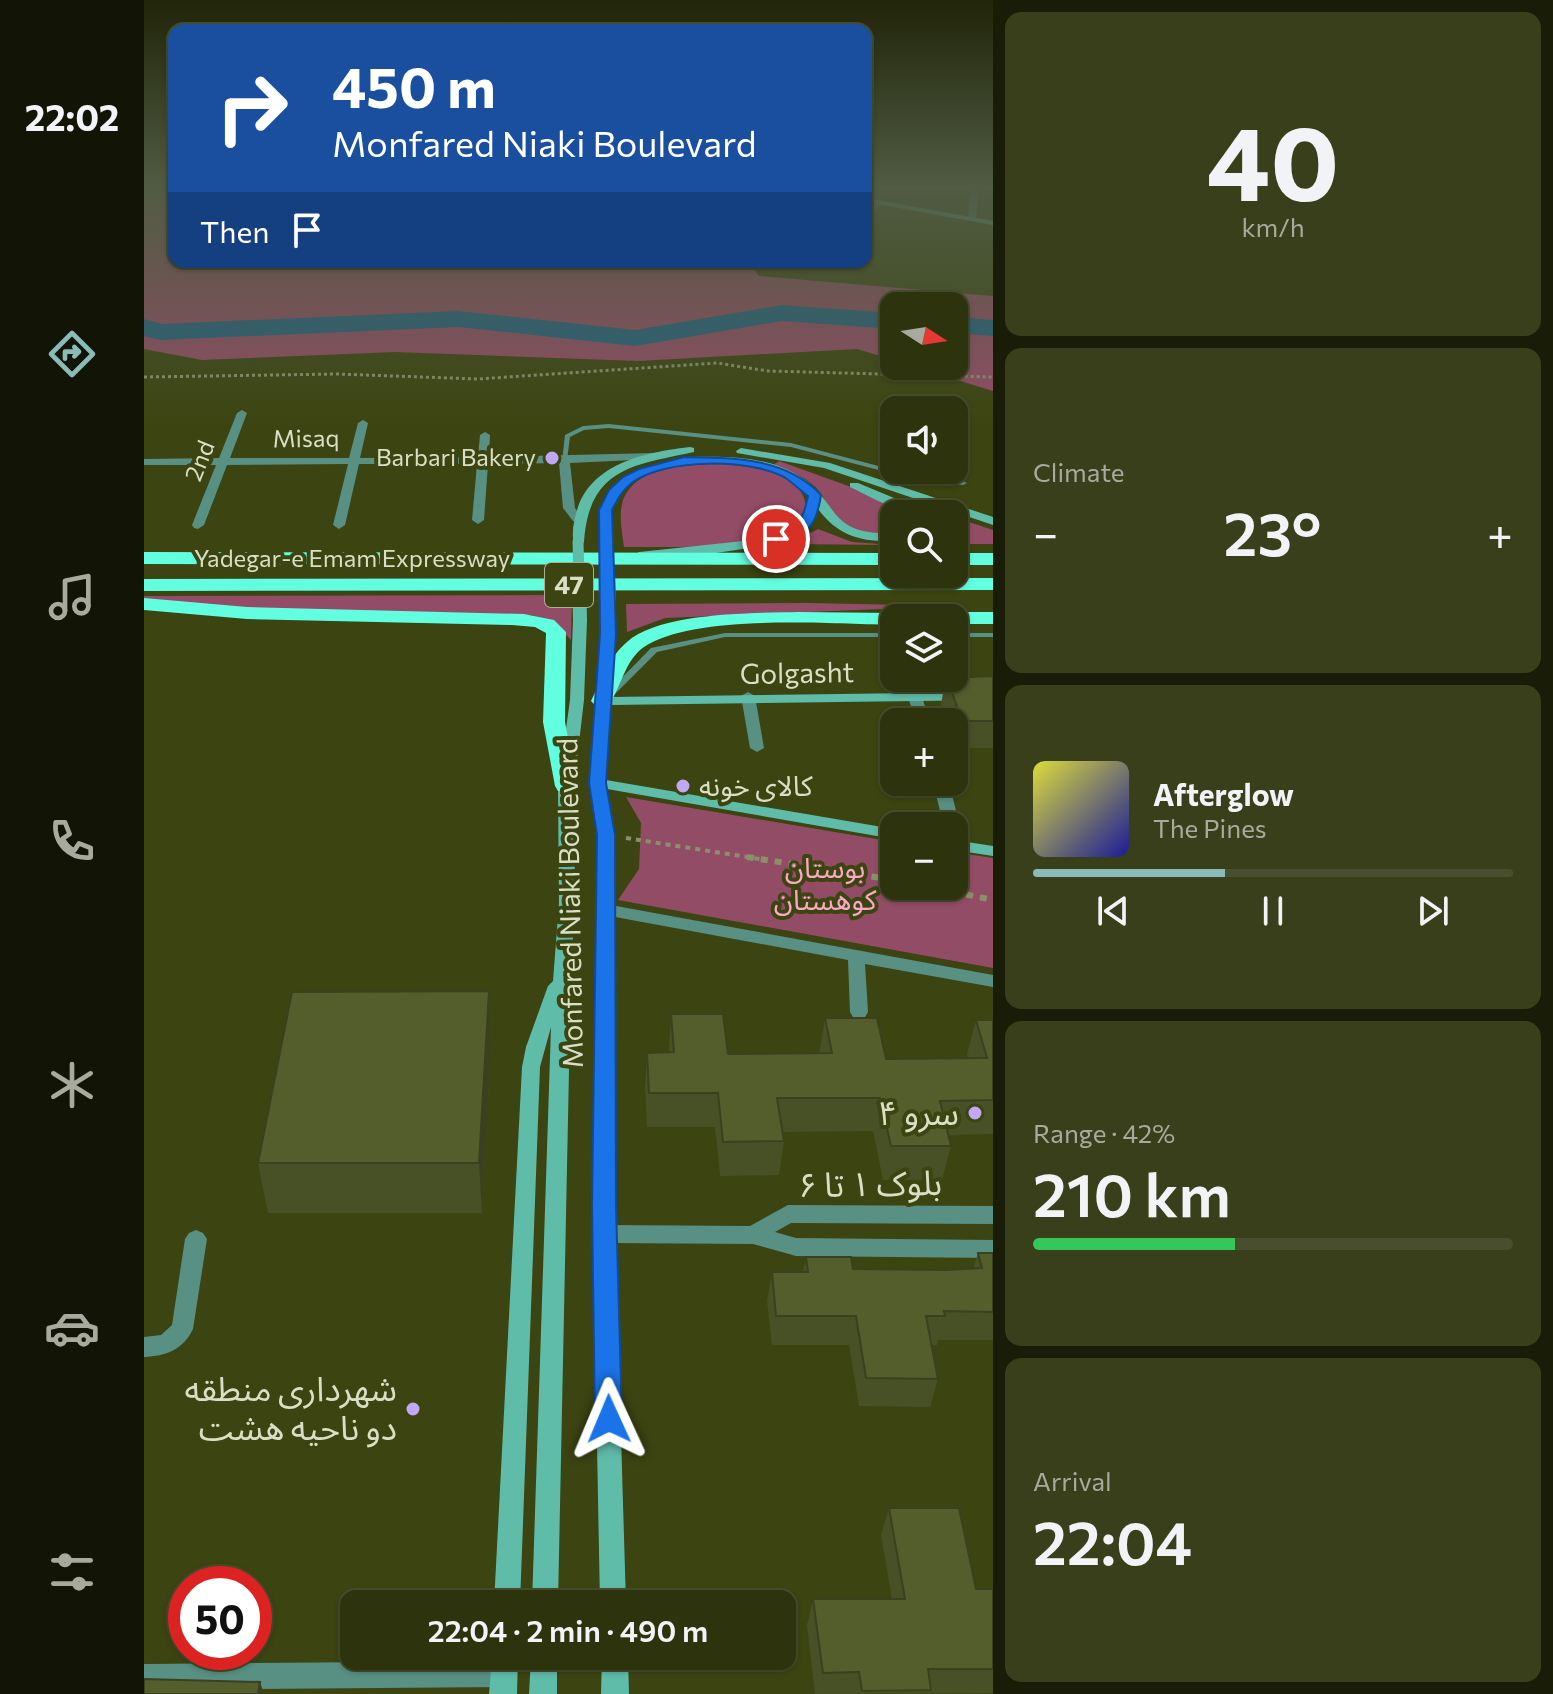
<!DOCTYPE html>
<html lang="en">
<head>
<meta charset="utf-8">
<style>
  :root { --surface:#2d330d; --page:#393f1b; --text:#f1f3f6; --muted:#a7aa9d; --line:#484e2e; --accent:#8bbbb9 }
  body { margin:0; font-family:Commissioner,"Noto Sans Arabic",sans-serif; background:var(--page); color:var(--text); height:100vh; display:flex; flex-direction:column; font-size:30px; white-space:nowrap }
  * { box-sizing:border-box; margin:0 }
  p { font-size:26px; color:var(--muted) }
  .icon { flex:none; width:44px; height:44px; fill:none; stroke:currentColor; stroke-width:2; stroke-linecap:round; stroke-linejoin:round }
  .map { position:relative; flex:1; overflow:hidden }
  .side { display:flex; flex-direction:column; gap:12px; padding:12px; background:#191c07; width:560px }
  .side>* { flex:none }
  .guide { position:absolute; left:24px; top:24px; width:704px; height:244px; border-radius:16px; box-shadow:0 2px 6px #0004,0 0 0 2px var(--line); background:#1a4fa0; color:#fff; overflow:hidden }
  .needle { width:52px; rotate:102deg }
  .controls { position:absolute; left:736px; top:292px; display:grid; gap:16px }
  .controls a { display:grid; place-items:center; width:88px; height:88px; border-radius:16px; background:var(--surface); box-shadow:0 2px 6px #0004,0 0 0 2px var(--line); font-size:40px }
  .speed { position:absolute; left:24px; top:1566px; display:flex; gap:16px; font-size:40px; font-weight:700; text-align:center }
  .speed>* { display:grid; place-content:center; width:104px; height:104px; border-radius:50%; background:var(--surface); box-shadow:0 2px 6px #0004,0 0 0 2px var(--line); line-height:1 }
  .speed .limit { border:12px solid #d22; background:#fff; color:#111 }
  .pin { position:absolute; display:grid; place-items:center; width:68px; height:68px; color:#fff; margin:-34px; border:4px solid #fff; border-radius:50%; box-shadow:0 2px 8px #0007 }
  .me { position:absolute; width:88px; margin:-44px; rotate:359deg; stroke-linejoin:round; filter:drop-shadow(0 0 6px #0008) }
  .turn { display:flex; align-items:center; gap:28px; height:168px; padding:0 32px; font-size:36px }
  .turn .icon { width:104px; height:104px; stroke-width:2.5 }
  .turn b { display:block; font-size:56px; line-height:68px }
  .then { display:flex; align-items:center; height:76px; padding:0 32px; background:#0003; gap:16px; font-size:30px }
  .big { font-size:60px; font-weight:600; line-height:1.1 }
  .side .tile { flex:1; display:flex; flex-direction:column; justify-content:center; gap:12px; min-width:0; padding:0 28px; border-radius:16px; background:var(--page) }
  .side .dial { align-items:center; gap:0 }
  .dial b { font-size:104px; line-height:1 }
  .song { display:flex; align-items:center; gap:24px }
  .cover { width:96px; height:96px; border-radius:12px; background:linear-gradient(135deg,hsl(60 70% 55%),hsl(240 70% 35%)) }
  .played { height:8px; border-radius:4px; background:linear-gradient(90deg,var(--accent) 40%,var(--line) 40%) }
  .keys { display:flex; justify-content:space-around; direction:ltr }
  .heat { display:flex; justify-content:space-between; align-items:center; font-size:44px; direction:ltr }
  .charge { height:12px; border-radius:6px; background:linear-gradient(90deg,#34c759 42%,var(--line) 0) }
  .trip { position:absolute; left:196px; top:1590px; width:456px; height:80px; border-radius:16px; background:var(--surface); box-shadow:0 2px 6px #0004,0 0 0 2px var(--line); font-weight:600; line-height:80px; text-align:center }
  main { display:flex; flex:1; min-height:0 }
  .dock { display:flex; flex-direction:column; width:144px; justify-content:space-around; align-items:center; background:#121405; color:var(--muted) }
  .dock .icon { width:56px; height:56px }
  .dock .active { color:var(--accent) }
  .dock b { font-size:36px; color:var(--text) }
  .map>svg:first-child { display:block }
  .green { fill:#934c66 }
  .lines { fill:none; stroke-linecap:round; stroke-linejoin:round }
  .river { fill:#246083; fill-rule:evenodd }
  .path-far2 { stroke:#8a916a; stroke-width:3; stroke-dasharray:3 3; stroke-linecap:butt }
  .path-far1 { stroke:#8a916a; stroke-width:4; stroke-dasharray:5 5; stroke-linecap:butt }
  .path { stroke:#8a916a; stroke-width:6; stroke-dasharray:7 7; stroke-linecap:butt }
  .lane { fill:#589083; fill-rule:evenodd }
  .street { fill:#589083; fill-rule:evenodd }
  .secondary { fill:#5fbca9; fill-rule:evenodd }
  .highway { fill:#61fee0; fill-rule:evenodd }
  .secondary-bridge-far1 { stroke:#5fbca9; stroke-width:11 }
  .secondary-bridge { stroke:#5fbca9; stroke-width:14 }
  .wall { fill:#485026 }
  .shaded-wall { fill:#3b411f }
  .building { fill:#545d2c; stroke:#3b411f; stroke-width:2 }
  .route { fill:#1a73e8; stroke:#114b97; stroke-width:2 }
  .poi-dot { fill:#c0a8f4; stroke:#3c4411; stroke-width:3 }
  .labels { text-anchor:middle; stroke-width:8; stroke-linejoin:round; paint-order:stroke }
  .far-street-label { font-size:24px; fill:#d9dfc4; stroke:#3c4411 }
  .far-poi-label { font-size:24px; fill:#d9dfc4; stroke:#3c4411; text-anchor:end }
  .shield { fill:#3c4411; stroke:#aab08e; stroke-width:2 }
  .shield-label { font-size:26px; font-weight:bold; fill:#d9dfc4 }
  .street-label { font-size:28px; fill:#d9dfc4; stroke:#3c4411 }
  .poi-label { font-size:28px; fill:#d9dfc4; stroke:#3c4411; text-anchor:start }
  .park-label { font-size:28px; fill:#faa8c3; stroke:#3c4411 }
  .near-poi-label { font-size:34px; fill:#d9dfc4; stroke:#3c4411; text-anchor:end }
  .near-street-label { font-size:34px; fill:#d9dfc4; stroke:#3c4411 }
</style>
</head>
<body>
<main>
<nav class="dock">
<b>22:02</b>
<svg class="icon active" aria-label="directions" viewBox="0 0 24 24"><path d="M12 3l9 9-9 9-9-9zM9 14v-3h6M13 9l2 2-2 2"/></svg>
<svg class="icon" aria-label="music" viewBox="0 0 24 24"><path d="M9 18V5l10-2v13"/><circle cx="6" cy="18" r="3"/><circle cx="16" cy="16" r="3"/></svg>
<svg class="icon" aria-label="phone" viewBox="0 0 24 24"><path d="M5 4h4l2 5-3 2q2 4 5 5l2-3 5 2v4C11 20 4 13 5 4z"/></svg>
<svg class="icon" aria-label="climate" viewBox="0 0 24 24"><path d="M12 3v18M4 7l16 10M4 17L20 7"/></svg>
<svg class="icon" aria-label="car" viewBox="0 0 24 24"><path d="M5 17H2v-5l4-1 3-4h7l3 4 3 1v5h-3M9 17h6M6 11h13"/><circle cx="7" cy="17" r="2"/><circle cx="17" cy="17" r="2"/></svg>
<svg class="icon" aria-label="filters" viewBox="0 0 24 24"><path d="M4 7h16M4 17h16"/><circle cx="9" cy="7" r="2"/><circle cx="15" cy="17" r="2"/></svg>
</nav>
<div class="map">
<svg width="849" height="1694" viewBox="0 0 849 1694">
  <rect width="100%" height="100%" fill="#3c4411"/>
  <path class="green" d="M0,190H30V262H605L615,276L849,296V391L768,366H810V306H750V360L713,349L494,361L252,352L58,360L0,349Z
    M635,461L721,492L764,514H750V532C727,535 701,532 687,511C681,501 678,492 669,485C658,475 643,470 629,465Z
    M576,464C605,466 669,472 661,515C631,554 527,546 480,547C478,533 475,517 478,504C488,465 545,465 576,464Z
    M810,517L849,530V544H810Z
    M674,529L708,542L750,545L645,544Z
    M428,595L427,640L409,621L387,615L127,610L0,600V596Z
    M665,603L808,606L521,618L483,632L482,604Z
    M482,797L750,842V886H810V852L849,858V968L474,900L495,869L497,823Z"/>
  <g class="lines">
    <path class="river" d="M638,305L750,313V329L638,321L491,346L314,327L16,340L0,336V319L18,324L314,311L491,330Z
      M810,317L849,320V336L810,333Z"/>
    <path class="path-far2" d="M0,377L193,374L334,379L573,363L624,371L849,377"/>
    <path class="path-far1" d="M482,838L616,859"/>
    <path class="path" d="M603,857L750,880
      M781,886L849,900"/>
    <path class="lane" d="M465,424L647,443L780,478L819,481L823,483L819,485L780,482L647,447L465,428L440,430L426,437L423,460L418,461L421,435L439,426Z
      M581,633H750V637H581L513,652L471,694L468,695L464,692L507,648Z
      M810,633H849V637H810Z"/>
    <path class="street" d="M826,190H834L832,219L828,221L824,219Z
      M734,201L741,203L722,216V210Z
      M98,410L103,413L86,458H205L214,423L219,420L224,423L216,458L334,457L336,435L341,432L346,435L345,457L511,453L516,456L511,459L426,463L431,508L439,519L433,523L429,521L419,508L415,463L344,464L340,520L334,524L328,520L333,464H215L201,525L195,529L189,525L204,464L83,465L60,525L54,529L50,528L48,525L72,465H0V459L75,458L93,413Z
      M604,692L611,696L620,748L613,752L606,748L597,696Z
      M771,693L778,697L786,722H772L764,697Z
      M800,790L808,795L816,826L814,830H810V826H800L792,795Z
      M461,904L849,975V987L721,964L724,1012L721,1017H709L706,1012L704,960L455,914L453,910L455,906Z
      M644,1205L849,1206V1224L647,1223L631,1232L652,1238L849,1240V1258L652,1256L609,1244L460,1243L453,1240L449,1234L453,1228L460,1225L606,1226Z
      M52,1230L59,1233L63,1239L49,1329C39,1350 22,1356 0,1357V1337L17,1335L28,1325L41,1239L45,1233Z
      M360,1661L369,1665L373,1674L369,1683L360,1687L0,1690V1664Z"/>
    <path class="secondary" d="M722,198L849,221V225L722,202Z
      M546,447L550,448V452C489,465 445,468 440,542L438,545H430C427,533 430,519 434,507C450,462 504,452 546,447Z
      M597,448L686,463L849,517V525L680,468L593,453L592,451Z
      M546,457C580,456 619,456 650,473C698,499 679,536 750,533V541C717,542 694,536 674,509C672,521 664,531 652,537C630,547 515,562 491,559L489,556L495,552L609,540L644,531L660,519L665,496C656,487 646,479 634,474C594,458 494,453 471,500C465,513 468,529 469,543L467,546H459C438,483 498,464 546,457Z
      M706,483H714L762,503L775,514C756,514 725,496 706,487Z
      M465,603L471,607L466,697L849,692V700L466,705L462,780L750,829V839L463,789L470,835L471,1234L482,1604H456L449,1234L454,835L446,783L459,607Z
      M436,616L443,620L440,700L430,786L431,903L427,973L414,1604H388L407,1027L396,1067L376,1604H350L378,1067L382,1047L404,986L409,981L415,903L414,786L426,700L429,620Z
      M810,840L849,846V856L810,850Z
      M348,1656H374L373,1694H345Z
      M387,1656H413V1694H385Z
      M458,1656H484L485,1694H457Z"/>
    <path class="highway" d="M0,552L750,553V565L0,564Z
      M810,553H849V565H810Z
      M849,578V590L0,591V579Z
      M0,598L103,607L380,614L410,620L422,632L421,722L433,786L430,791H414L411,786L399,722L402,633L391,627L368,625L103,619L0,610Z
      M654,612L750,613L759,618H750V625C688,624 550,613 500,647C481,660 477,687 465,705H451L447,701C457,681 465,657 483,642C516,612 610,613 654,612Z
      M783,612H849V624H810V618H773Z"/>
    <path class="secondary-bridge-far1" d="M434,542L435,577
      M463,543L464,577"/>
    <path class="secondary-bridge" d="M435,575L436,620
      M464,575L465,607"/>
  </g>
  <path class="wall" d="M849,676V748H812L810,742V722H803L797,704L802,678Z
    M345,991L347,1042L338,1213H124L114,1163Z
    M527,1014L584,1054H675L681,1018L742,1059L824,1058L823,1054L832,1020H849V1134L805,1135L807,1146L798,1180H739L729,1131L638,1132L640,1141L635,1175L576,1176L571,1127H503L501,1087L503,1053L525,1052Z
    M834,1253H849V1340H794L793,1345H788L794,1379L786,1407L715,1406L705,1345H628L623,1301L628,1272H659L662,1257L709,1269L802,1270L829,1269Z
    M745,1508L832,1589H849V1693L671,1694L663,1625L669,1599H748L737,1535Z"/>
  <path class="shaded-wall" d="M345,991L347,1042L338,1213L335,1163Z
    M116,1682L120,1694H114Z"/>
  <path class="building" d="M849,676V721H818L803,678Z
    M345,991L335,1163H114L148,992Z
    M527,1014H579L584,1054L688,1053L681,1018H733L742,1059L843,1058L832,1020H849V1100L796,1101L807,1146H747L736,1098H633L640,1141L579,1142L574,1093H505L503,1053L530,1052Z
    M834,1253H849V1312L800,1311L801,1316H782L794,1379L722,1378L712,1316H632L628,1272H664L662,1257H707L709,1269L802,1270L838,1268Z
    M745,1508H815L832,1589H849V1669H784L787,1690L718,1691L715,1672L679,1673L669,1599H761Z
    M0,1679L116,1682L114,1694H0Z"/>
  <linearGradient id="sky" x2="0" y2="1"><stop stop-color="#212509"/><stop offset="0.44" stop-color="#505c43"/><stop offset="1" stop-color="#505c43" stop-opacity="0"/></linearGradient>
  <rect width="849" height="427" fill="url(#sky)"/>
  <path class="route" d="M540,457C589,458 641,457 677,495C672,528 664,534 632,543L625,539L627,536C654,525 658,526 664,496C656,490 648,482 640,477C604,458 524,459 490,481C479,489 474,498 468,510L472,634L462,783L471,835L472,1206L478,1419L474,1428L465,1432L455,1428L451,1419L448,1206L453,835L445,783L456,634L455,510L465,490L479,477L495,469Z"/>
  <g class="poi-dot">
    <circle cx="408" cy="458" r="8"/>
    <circle cx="539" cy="786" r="8"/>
    <circle cx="831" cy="1113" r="8"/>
    <circle cx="269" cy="1409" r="8"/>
  </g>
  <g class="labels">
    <g class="far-street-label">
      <text transform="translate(162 439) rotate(-1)" y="8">Misaq</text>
      <text transform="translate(56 461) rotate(-68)" y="8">2nd</text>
      <text x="208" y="567">Yadegar-e Emam Expressway</text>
    </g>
    <g class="far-poi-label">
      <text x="392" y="466">Barbari Bakery</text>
    </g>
    <rect class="shield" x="401" y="563" width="48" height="44" rx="6"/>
    <g class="shield-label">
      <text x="425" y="594">47</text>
    </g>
    <g class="street-label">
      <text transform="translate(653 673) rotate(-1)" y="10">Golgasht</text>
      <text transform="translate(426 903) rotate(-91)" y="10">Monfared Niaki Boulevard</text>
    </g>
    <g class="poi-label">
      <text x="555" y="796">کالای خونه</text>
    </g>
    <g class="park-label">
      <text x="681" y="878">بوستان<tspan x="681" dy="32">کوهستان</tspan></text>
    </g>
    <g class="near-poi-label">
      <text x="815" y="1125">سرو ۴</text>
      <text x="253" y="1401">شهرداری منطقه<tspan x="253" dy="39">دو ناحیه هشت</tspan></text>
    </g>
    <g class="near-street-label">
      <text transform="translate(726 1184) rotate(-1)" y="12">بلوک ۱ تا ۶</text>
    </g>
  </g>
</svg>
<div class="controls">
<a><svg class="needle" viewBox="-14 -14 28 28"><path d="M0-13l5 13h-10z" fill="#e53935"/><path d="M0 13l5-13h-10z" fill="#a7aa9d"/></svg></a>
<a><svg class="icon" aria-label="sound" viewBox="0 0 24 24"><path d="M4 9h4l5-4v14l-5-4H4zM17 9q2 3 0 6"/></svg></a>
<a><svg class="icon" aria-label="search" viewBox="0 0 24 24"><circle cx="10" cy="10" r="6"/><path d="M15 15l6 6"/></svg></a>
<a><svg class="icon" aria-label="layers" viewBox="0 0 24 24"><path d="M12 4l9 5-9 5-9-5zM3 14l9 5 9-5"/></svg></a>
<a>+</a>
<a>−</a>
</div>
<div class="speed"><div class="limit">50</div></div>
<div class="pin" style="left:632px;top:539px;background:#d93025"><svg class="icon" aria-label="arrive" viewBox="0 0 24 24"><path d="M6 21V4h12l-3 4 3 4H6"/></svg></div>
<svg class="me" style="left:465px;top:1419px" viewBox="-20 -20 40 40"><path d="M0-17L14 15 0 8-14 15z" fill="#1a73e8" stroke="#fff" stroke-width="4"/></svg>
<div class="trip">22:04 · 2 min · 490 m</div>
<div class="guide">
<div class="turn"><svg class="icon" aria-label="right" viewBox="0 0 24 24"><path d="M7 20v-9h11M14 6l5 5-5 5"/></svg><div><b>450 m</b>Monfared Niaki Boulevard</div></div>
<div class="then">Then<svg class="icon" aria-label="arrive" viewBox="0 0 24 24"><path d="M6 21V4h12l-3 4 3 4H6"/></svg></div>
</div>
</div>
<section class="side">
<div class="tile dial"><b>40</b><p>km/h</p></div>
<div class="tile"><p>Climate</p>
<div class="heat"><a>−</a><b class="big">23°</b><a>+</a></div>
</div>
<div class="tile">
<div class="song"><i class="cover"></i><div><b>Afterglow</b><p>The Pines</p></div></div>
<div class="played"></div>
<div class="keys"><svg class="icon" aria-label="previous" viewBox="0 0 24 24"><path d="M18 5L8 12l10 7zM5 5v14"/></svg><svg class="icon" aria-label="pause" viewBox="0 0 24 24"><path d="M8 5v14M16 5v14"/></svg><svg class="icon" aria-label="next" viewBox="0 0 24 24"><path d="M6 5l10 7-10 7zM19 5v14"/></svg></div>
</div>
<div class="tile"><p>Range · 42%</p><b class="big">210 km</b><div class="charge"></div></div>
<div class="tile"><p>Arrival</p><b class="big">22:04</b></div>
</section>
</main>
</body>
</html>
